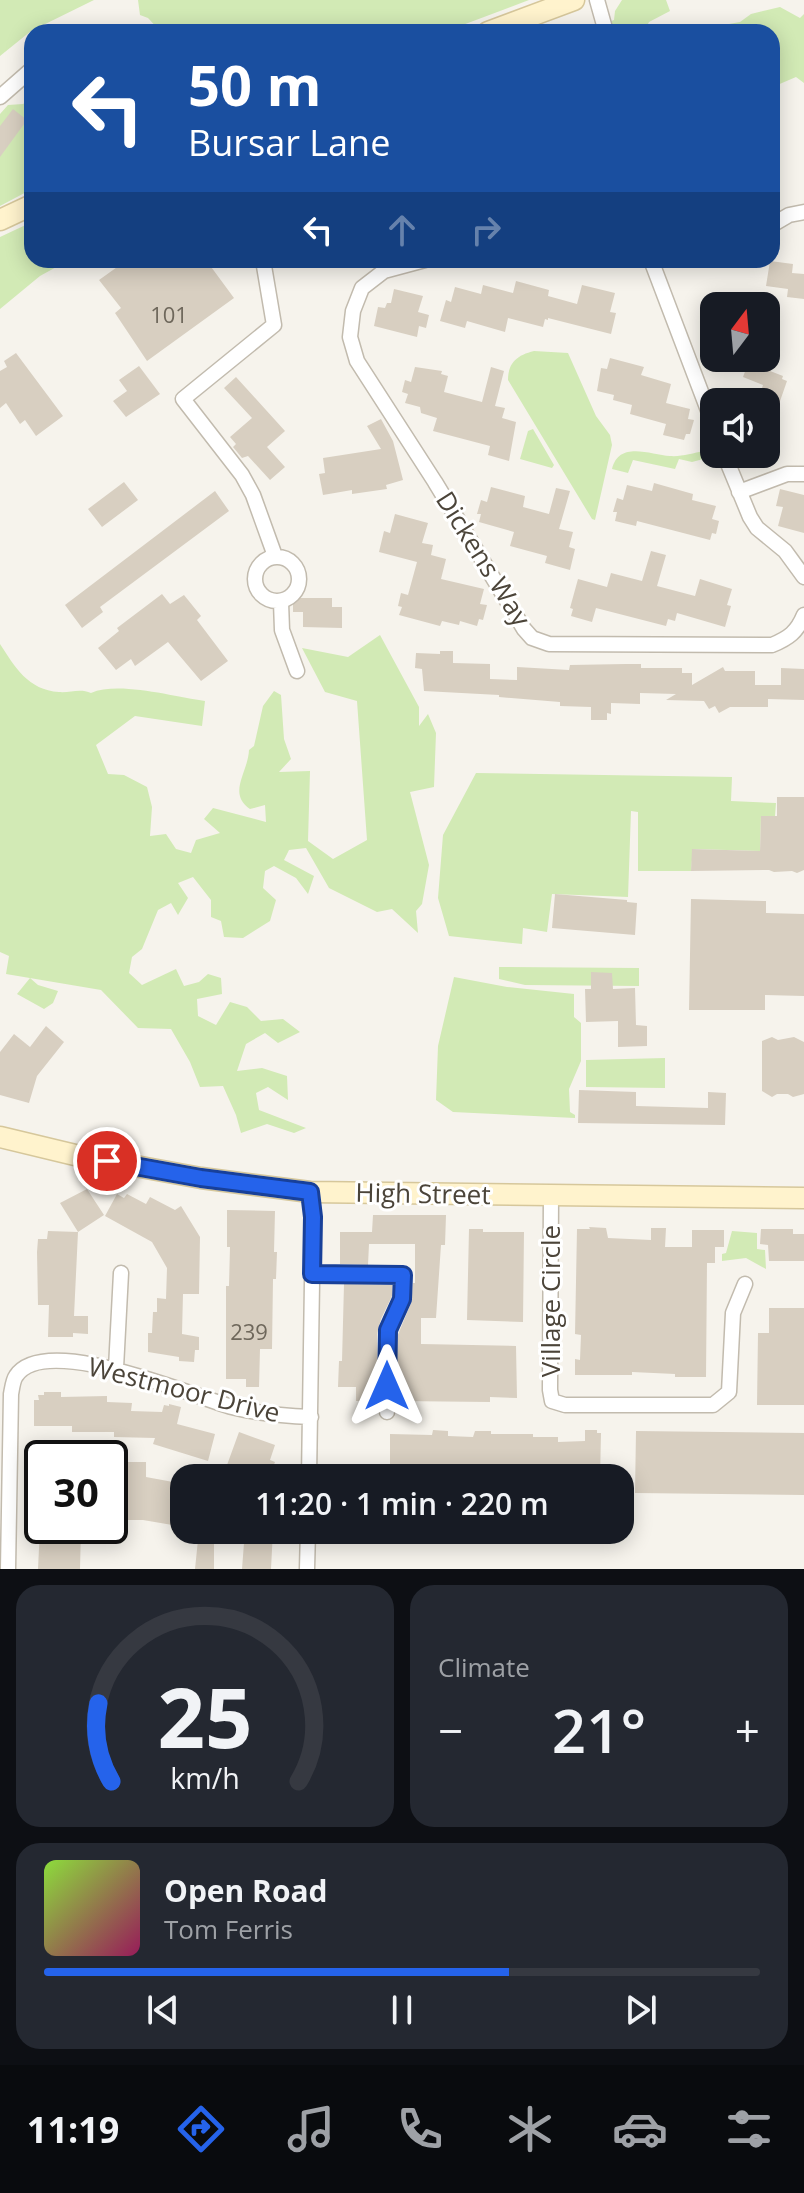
<!DOCTYPE html>
<html lang="en">
<head>
<meta charset="utf-8">
<style>
  :root { --surface:#171b24; --page:#242831; --text:#f1f3f6; --muted:#9ea1a6; --line:#363941; --accent:#2563eb }
  body { margin:0; font-family:"Open Sans",sans-serif; background:var(--page); color:var(--text); height:100vh; display:flex; flex-direction:column; font-size:30px; white-space:nowrap }
  * { box-sizing:border-box; margin:0 }
  p { font-size:26px; color:var(--muted) }
  .icon { flex:none; width:44px; height:44px; fill:none; stroke:currentColor; stroke-width:2; stroke-linecap:round; stroke-linejoin:round }
  .map { position:relative; height:1569px; overflow:hidden }
  .details { display:flex; flex-direction:column; gap:16px; padding:16px; background:#0d0f14; flex:1 }
  .details>* { flex:none }
  .hud { position:absolute; left:24px; top:24px; width:756px; height:244px; border-radius:24px; box-shadow:0 4px 20px #0003; background:#1a4fa0; color:#fff; overflow:hidden }
  .needle { width:52px; rotate:16deg }
  .tools { position:absolute; left:700px; top:292px; display:grid; gap:16px }
  .tools a { display:grid; place-items:center; width:80px; height:80px; border-radius:16px; background:var(--surface); box-shadow:0 4px 20px #0003; font-size:40px }
  .speed { position:absolute; left:24px; top:1440px; display:flex; gap:16px; font-size:40px; font-weight:700; text-align:center }
  .speed>* { display:grid; place-content:center; width:104px; height:104px; border-radius:50%; background:var(--surface); box-shadow:0 4px 20px #0003; line-height:1 }
  .speed .limit { border:4px solid #111; border-radius:12px; background:#fff; color:#111 }
  .pin { position:absolute; display:grid; place-items:center; width:68px; height:68px; color:#fff; margin:-34px; border:4px solid #fff; border-radius:50%; box-shadow:0 2px 8px #0007 }
  .me { position:absolute; width:88px; margin:-44px; rotate:0deg; stroke-linejoin:round; filter:drop-shadow(0 0 6px #0008) }
  .turn { display:flex; align-items:center; gap:28px; height:168px; padding:0 32px; font-size:36px }
  .turn .icon { width:104px; height:104px; stroke-width:2.5 }
  .turn b { display:block; font-size:56px; line-height:68px }
  .lanes { display:flex; align-items:center; height:76px; padding:0 32px; background:#0003; justify-content:center; gap:40px; direction:ltr }
  .lanes .off { opacity:.35 }
  .big { font-size:60px; font-weight:600; line-height:1.1 }
  .details .widget { flex:1; display:flex; flex-direction:column; justify-content:center; gap:12px; min-width:0; padding:0 28px; border-radius:24px; background:var(--page) }
  .details .dial { align-items:center; gap:0 }
  .dial svg { height:208px; overflow:visible; fill:none; stroke:var(--line); stroke-width:7; stroke-linecap:round; text-anchor:middle }
  .dial text { fill:var(--text); stroke:none }
  .song { display:flex; align-items:center; gap:24px }
  .cover { width:96px; height:96px; border-radius:12px; background:linear-gradient(135deg,hsl(90 70% 55%),hsl(330 70% 35%)) }
  .played { height:8px; border-radius:4px; background:linear-gradient(90deg,var(--accent) 65%,var(--line) 65%) }
  .keys { display:flex; justify-content:space-around; direction:ltr }
  .heat { display:flex; justify-content:space-between; align-items:center; font-size:44px; direction:ltr }
  .details .tiles { flex:1; display:grid; gap:16px; grid-template-columns:1fr 1fr }
  .widget:last-child { grid-column:span 2 }
  .trip { position:absolute; left:170px; top:1464px; width:464px; height:80px; border-radius:24px; background:var(--surface); box-shadow:0 4px 20px #0003; font-weight:600; line-height:80px; text-align:center }
  .tab-bar { display:flex; height:128px; justify-content:space-around; align-items:center; background:#090b0e; color:var(--muted) }
  .tab-bar .icon { width:56px; height:56px }
  .tab-bar .current { color:var(--accent) }
  .tab-bar b { font-size:36px; color:var(--text) }
  .map>svg:first-child { display:block }
  .green { fill:#d2eab5 }
  .building { fill:#d8cfc1 }
  .lines { fill:none; stroke-linecap:round; stroke-linejoin:round }
  .minor-casing { stroke:#c2bbae; stroke-width:17 }
  .secondary-casing { stroke:#d6c79b; stroke-width:23 }
  .minor { stroke:#fff; stroke-width:14 }
  .secondary { stroke:#fff3cd; stroke-width:20 }
  .route-casing { stroke:#184099; stroke-width:20 }
  .route { stroke:#2563eb; stroke-width:14 }
  .labels { text-anchor:middle; stroke-width:6; stroke-linejoin:round; paint-order:stroke }
  .number-label { font-size:22px; fill:#6e675b }
  .street-label { font-size:26px; fill:#4b4439; stroke:#fff }
</style>
</head>
<body>
<div class="map">
<svg width="804" height="1569" viewBox="0 0 804 1569">
  <rect width="100%" height="100%" fill="#f6f3ec"/>
  <path class="green" d="M0,0H94L31,31L0,56Z
    M138,0H529L444,32H161L148,18L140,15Z
    M622,0H666L670,11L649,22L645,30L614,32L611,21L614,20L615,11Z
    M780,7L800,18L804,14V83L796,77L775,86L772,95V32H720L718,26L740,22L751,14Z
    M32,98V189L0,206V114L8,105L23,104Z
    M32,222V260H69L40,276L0,309V237Z
    M534,351L568,353L596,416L610,435L612,445L595,520L592,519L508,380C508,362 518,355 534,351Z
    M533,429L554,465L552,468L520,459L528,431Z
    M709,444L714,446L711,457L692,462L679,459L675,469L633,460L628,473L612,469C619,440 651,455 670,456C681,457 693,453 704,451Z
    M380,635L419,707V726L428,714L436,733L434,787L410,792L429,865L422,904L416,911L418,933L392,909L377,912L329,888L306,848L289,850L284,860L314,876L308,894L296,878L274,866L265,871L263,888L276,900L270,921L243,938L224,937L221,921L211,917V900L193,877L178,883L188,898L178,915L171,903L158,910L142,949L132,957L129,973L142,985L176,969L184,986L199,982L208,974L221,978L222,994L197,999L198,1016L216,1025L230,1002L247,1007L261,1021L283,1019L300,1032L278,1043L265,1033L246,1044L237,1071L262,1068L287,1076L288,1100L268,1087L256,1093L259,1110L306,1128L294,1133L267,1124L241,1133L236,1115L223,1086L200,1087L190,1062L171,1029L138,1028L101,990L6,974L9,956L0,952V644C15,667 28,690 59,692C70,693 80,688 91,693C119,681 174,697 205,701L202,726L135,716L96,745L108,774L124,775L147,787L152,807L150,836L166,834L176,849L191,853L196,840L220,833L204,819L213,808L266,822L265,805L250,809C227,793 248,773 249,750L254,746L263,706L274,691L281,695L284,739L291,759L279,772L310,771L308,841L333,859L367,840L357,701L325,692L302,648L348,657Z
    M476,773L732,777L731,801L776,803L775,816H761L760,851L693,849L691,871H638V812L631,811L628,897L552,894L547,932L523,928L522,944L449,936L438,898L443,835Z
    M499,967L639,968V986L525,985L499,979Z
    M454,977L507,987L574,994V1017L581,1023V1061L569,1089L570,1112L575,1115V1118L453,1112L436,1100L438,1046Z
    M30,978L38,985L58,991L53,1003L44,1009L17,994Z
    M665,1058V1088L586,1087V1060Z
    M732,1231L757,1233V1249L765,1250L766,1269L746,1258L722,1261V1254L726,1253Z"/>
  <path class="building" d="M13,109L27,120L0,157V126Z
    M127,260H206L234,298L147,361L115,313L121,308L99,280Z
    M770,261L793,264L792,273L804,274V299L787,297L788,289L766,286Z
    M516,281L549,290L548,296L577,304L582,285L615,293L610,312L616,313L611,334L548,318V320L545,319L543,327L508,318L505,332L467,321L465,328L440,321L446,300L451,302L455,287L481,294L483,285L513,293Z
    M394,289L423,296L418,312L429,315L426,328L419,326L417,337L374,326L378,307L385,308L387,303H391Z
    M16,353L63,416L36,436L25,420L20,424L6,403L0,408V371L7,367L4,361Z
    M610,358L644,367L641,375L671,384L666,403L690,409L688,419L694,420L690,434H686L684,440L663,435L666,424L630,414L632,405L613,400L614,395L597,391L601,368L607,369Z
    M750,358H774L770,371L783,376L782,379L787,381L779,404L759,397L763,385L743,377Z
    M139,366L160,394L126,417L113,401L127,391L119,380Z
    M415,367L442,371L441,374L448,376L444,392L482,402L491,367L504,371L495,406L505,408L502,418L516,422L509,461L488,455L490,446L433,431L437,418L421,413L420,407L405,403L408,394L402,392L405,380L411,382Z
    M236,377L285,431L267,447L285,467L270,480L248,456L242,458L233,447L236,444L230,437L252,418L224,388Z
    M381,419L393,441L403,480L386,485L387,489L352,494V490L323,495L319,474L325,473L323,458L381,449L367,426Z
    M124,482L138,500L102,527L88,509Z
    M654,483L693,494L692,500L716,506L712,519L719,521L716,534L712,533L710,540L637,521L636,526L615,521L617,512H613L617,498L623,500L627,485L652,491Z
    M491,487L525,496L523,507L549,514L556,488L570,491L559,529L573,532L569,547L575,549L570,570L545,563L547,556L510,546L514,532L479,522L481,514H477L481,500L487,502Z
    M780,489L804,495V533L778,526L783,507L776,506Z
    M215,491L229,511L100,607L103,612L82,628L65,605Z
    M395,514L428,523L422,543L433,545L431,555L446,559L441,579L484,589L480,604L487,605L483,620L479,619L477,626L460,621L459,625L442,621L440,626L399,615L402,607L398,606L401,593L408,595L417,562L379,552L384,531L390,533Z
    M651,551L666,555L657,586L695,596L700,579L732,589L727,605L731,606L725,627L677,613L675,621L668,619L666,626L596,608L592,622L571,616L573,609L570,608L578,579L607,587L611,573L642,581Z
    M162,594L170,604L184,595L201,616L197,620L228,661L201,681L168,642L135,666L131,659L116,670L98,648L119,631L117,628Z
    M293,598H332V607H342V628L303,627V612H293Z
    M440,651H453V663L490,664V679L517,680V667L569,670L570,665L626,664H641V668H682V673H692V685L723,667L725,671H755V685H781V668L804,669V700L768,699V707H730L719,713L715,706L709,709L704,701L666,700L676,694L640,693V704L611,703V714L607,713V720H591V707L560,706V702L499,697V695L424,691L422,669L415,668L416,653L440,654Z
    M777,797H804V870L797,873L792,871L774,872L769,870L691,871L692,849L760,851L761,816H777Z
    M555,894L627,900V902L637,903L635,935L552,928Z
    M691,899L766,901V913L804,914V996L765,995V1010H689Z
    M591,972L612,973L613,989L635,988L636,1025L647,1026V1046L618,1047V1021L586,1022L585,989H591Z
    M46,1026L64,1042L37,1076L29,1103L0,1095V1052L14,1034L30,1047Z
    M772,1037L778,1040L794,1037L804,1042V1094L793,1097L788,1094H777L772,1097L762,1091V1041Z
    M579,1090L636,1092V1106L708,1108V1092L726,1093L725,1125L578,1123Z
    M87,1189L104,1215L78,1232L60,1203Z
    M117,1194L124,1198L127,1194L146,1204L150,1197L175,1210L181,1206L200,1237L199,1294H183L182,1334L199,1337V1350H195L194,1362L179,1361V1357L148,1352V1333H152L153,1312H157V1298L166,1299L167,1268L152,1242L105,1216Z
    M227,1210L275,1211L274,1252H277L276,1279H273L272,1349H260L259,1387H246V1379H226V1286H229L230,1247H227Z
    M373,1215H446L445,1245H441L436,1318H421V1344L516,1346L517,1398L490,1397V1402L397,1401V1337L411,1303L413,1283H415V1244H369L368,1265L340,1264V1232H372Z
    M589,1227L606,1228L608,1238L651,1240V1228H666L665,1247H692V1230H724V1247H715V1263H707L706,1377H675V1374L632,1372V1375H575V1359L580,1360L581,1335L575,1334L577,1229H590Z
    M469,1229H483V1232H524L523,1322L467,1320Z
    M761,1229H793V1234H804V1261H769L768,1245L760,1244Z
    M48,1231L78,1232L74,1316H88V1334L73,1333V1337H48L49,1305H38L37,1252L38,1239H47Z
    M344,1284L393,1285L392,1296L381,1319L377,1334V1401H356V1387H338L339,1361H342Z
    M769,1308H804V1405H757L758,1333H769Z
    M44,1392H61V1397L107,1396V1402L132,1403L131,1411L162,1412L164,1405L169,1406V1404L181,1407L177,1424L215,1434L208,1461L153,1444L155,1438L114,1437V1432H72V1426H34V1400H39L38,1395H44Z
    M433,1430L448,1431V1436L473,1437L475,1431H491V1434H533V1437H558V1442L585,1441V1430H597V1433H601L600,1478H384L390,1469V1434L432,1435Z
    M636,1431L804,1433V1495L635,1493Z
    M239,1432L275,1445L270,1460L275,1462L269,1478L227,1465Z
    M110,1462H146V1477L184,1484V1527L143,1520H122L121,1497H110Z
    M40,1527L81,1528L80,1569H38Z
    M199,1530H214V1569H195Z
    M245,1530H273L271,1569H242Z"/>
  <g class="lines">
    <defs>
      <path id="minor" d="M597,0L606,32
        M0,97L32,69
        M772,225L789,215L804,212
        M263,260L274,325L183,399L242,475L253,495L275,556
        M425,260L384,271L362,288L353,311L350,337L357,361L435,482L524,629L532,638L549,644L772,645C789,638 797,632 804,615
        M651,260L714,426
        M724,454L750,517L757,528L785,551L804,577
        M739,492L787,474H804
        M255 579a22 22 0 1 1 44 0a22 22 0 1 1-44 0Z
        M281,602L282,630L297,671
        M551,1195L550,1390L552,1401L565,1405H713L729,1392L733,1313L745,1284
        M312,1274L403,1275L402,1299L390,1323L387,1336V1412
        M116,1368L121,1273
        M309,1478L313,1217L310,1192
        M8,1569L11,1394C12,1389 13,1380 16,1376C45,1332 192,1396 232,1407C259,1414 284,1416 311,1417
        M307,1569L308,1530"/>
      <path id="secondary" d="M488,32L574,0
        M0,220L32,205
        M0,1137L75,1155L201,1178L310,1192L804,1198"/>
    </defs>
    <use href="#minor" class="minor-casing"/>
    <use href="#secondary" class="secondary-casing"/>
    <use href="#minor" class="minor"/>
    <use href="#secondary" class="secondary"/>
  </g>
  <g class="lines">
    <defs>
      <path id="route" d="M107,1161L201,1178L310,1192L313,1217L312,1274L403,1275L402,1299L388,1330L387,1386"/>
    </defs>
    <use href="#route" class="route-casing"/>
    <use href="#route" class="route"/>
  </g>
  <g class="labels">
    <g class="number-label">
      <text x="169" y="323">101</text>
      <text x="249" y="1340">239</text>
    </g>
    <g class="street-label">
      <text transform="translate(483 559) rotate(58)" y="9">Dickens Way</text>
      <text transform="translate(423 1194) rotate(1)" y="9">High Street</text>
      <text transform="translate(551 1301) rotate(-90)" y="9">Village Circle</text>
      <text transform="translate(184 1390) rotate(14)" y="9">Westmoor Drive</text>
    </g>
  </g>
</svg>
<div class="tools">
<a><svg class="needle" viewBox="-14 -14 28 28"><path d="M0-13l5 13h-10z" fill="#e53935"/><path d="M0 13l5-13h-10z" fill="#9ea1a6"/></svg></a>
<a><svg class="icon" aria-label="sound" viewBox="0 0 24 24"><path d="M4 9h4l5-4v14l-5-4H4zM17 9q2 3 0 6"/></svg></a>
</div>
<div class="speed"><div class="limit">30</div></div>
<div class="pin" style="left:107px;top:1161px;background:#d93025"><svg class="icon" aria-label="arrive" viewBox="0 0 24 24"><path d="M6 21V4h12l-3 4 3 4H6"/></svg></div>
<svg class="me" style="left:387px;top:1386px" viewBox="-20 -20 40 40"><path d="M0-17L14 15 0 8-14 15z" fill="#2563eb" stroke="#fff" stroke-width="4"/></svg>
<div class="trip">11:20 · 1 min · 220 m</div>
<div class="hud">
<div class="turn"><svg class="icon" aria-label="left" viewBox="0 0 24 24"><path d="M17 20v-9H6M10 6l-5 5 5 5"/></svg><div><b>50 m</b>Bursar Lane</div></div>
<div class="lanes"><svg class="icon" aria-label="left" viewBox="0 0 24 24"><path d="M17 20v-9H6M10 6l-5 5 5 5"/></svg><svg class="icon off" aria-label="ahead" viewBox="0 0 24 24"><path d="M12 20V5M6 11l6-6 6 6"/></svg><svg class="icon off" aria-label="right" viewBox="0 0 24 24"><path d="M7 20v-9h11M14 6l5 5-5 5"/></svg></div>
</div>
</div>
<section class="details">
<div class="tiles">
<div class="widget dial"><svg viewBox="0 0 100 80">
<path d="M14 69A42 42 0 1 1 86 69"/>
<path d="M14 69A42 42 0 0 1 9 39" stroke="#2563eb"/>
<text x="50" y="56" font-size="32" font-weight="700">25</text>
<text x="50" y="72" font-size="11">km/h</text>
</svg></div>
<div class="widget"><p>Climate</p>
<div class="heat"><a>−</a><b class="big">21°</b><a>+</a></div>
</div>
<div class="widget">
<div class="song"><i class="cover"></i><div><b>Open Road</b><p>Tom Ferris</p></div></div>
<div class="played"></div>
<div class="keys"><svg class="icon" aria-label="previous" viewBox="0 0 24 24"><path d="M18 5L8 12l10 7zM5 5v14"/></svg><svg class="icon" aria-label="pause" viewBox="0 0 24 24"><path d="M8 5v14M16 5v14"/></svg><svg class="icon" aria-label="next" viewBox="0 0 24 24"><path d="M6 5l10 7-10 7zM19 5v14"/></svg></div>
</div>
</div>
</section>
<nav class="tab-bar">
<b>11:19</b>
<svg class="icon current" aria-label="directions" viewBox="0 0 24 24"><path d="M12 3l9 9-9 9-9-9zM9 14v-3h6M13 9l2 2-2 2"/></svg>
<svg class="icon" aria-label="music" viewBox="0 0 24 24"><path d="M9 18V5l10-2v13"/><circle cx="6" cy="18" r="3"/><circle cx="16" cy="16" r="3"/></svg>
<svg class="icon" aria-label="phone" viewBox="0 0 24 24"><path d="M5 4h4l2 5-3 2q2 4 5 5l2-3 5 2v4C11 20 4 13 5 4z"/></svg>
<svg class="icon" aria-label="climate" viewBox="0 0 24 24"><path d="M12 3v18M4 7l16 10M4 17L20 7"/></svg>
<svg class="icon" aria-label="car" viewBox="0 0 24 24"><path d="M5 17H2v-5l4-1 3-4h7l3 4 3 1v5h-3M9 17h6M6 11h13"/><circle cx="7" cy="17" r="2"/><circle cx="17" cy="17" r="2"/></svg>
<svg class="icon" aria-label="filters" viewBox="0 0 24 24"><path d="M4 7h16M4 17h16"/><circle cx="9" cy="7" r="2"/><circle cx="15" cy="17" r="2"/></svg>
</nav>
</body>
</html>
